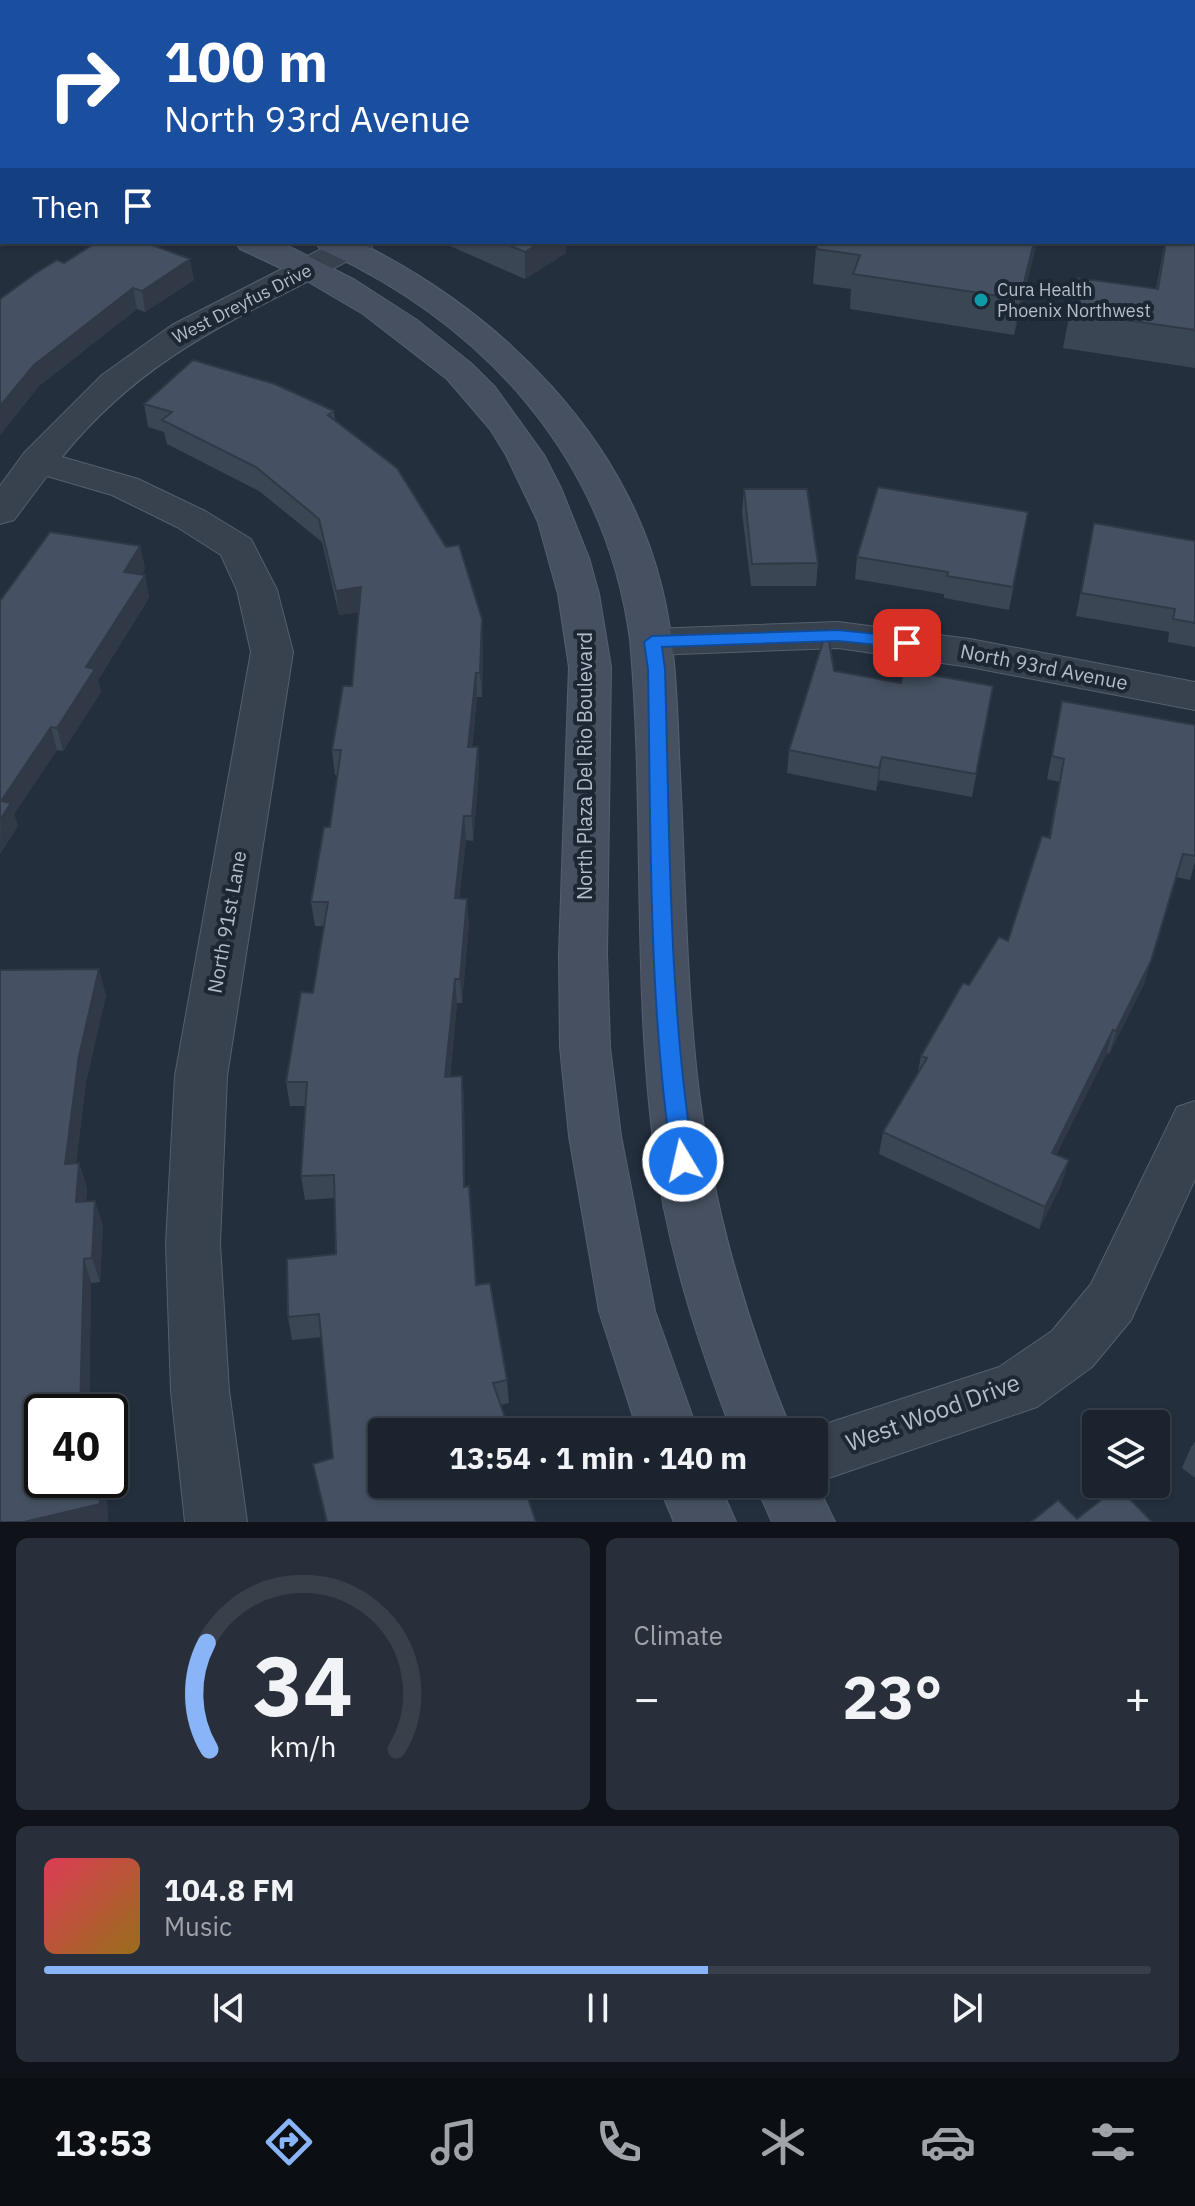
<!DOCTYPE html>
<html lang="en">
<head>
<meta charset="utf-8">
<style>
  :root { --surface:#1b232e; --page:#282f3a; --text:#f1f3f6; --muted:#a0a4aa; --line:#39404a; --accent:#8ab4f8 }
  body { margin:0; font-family:"IBM Plex Sans",sans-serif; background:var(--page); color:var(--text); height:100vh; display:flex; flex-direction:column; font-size:30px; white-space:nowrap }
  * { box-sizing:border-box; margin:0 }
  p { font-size:26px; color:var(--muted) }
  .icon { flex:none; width:44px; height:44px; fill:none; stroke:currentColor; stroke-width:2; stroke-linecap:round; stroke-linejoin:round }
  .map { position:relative; height:1522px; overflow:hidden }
  .panel { display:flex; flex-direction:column; gap:16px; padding:16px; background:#0f1319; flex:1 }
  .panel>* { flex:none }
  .guide { position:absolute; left:0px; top:0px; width:1196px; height:244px; box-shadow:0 2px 6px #0004,0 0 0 2px var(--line); background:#1a4fa0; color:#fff; overflow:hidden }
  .fabs { position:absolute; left:1082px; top:1410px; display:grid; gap:16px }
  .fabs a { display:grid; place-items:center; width:88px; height:88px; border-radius:8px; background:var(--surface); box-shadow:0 2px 6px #0004,0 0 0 2px var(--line); font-size:40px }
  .speed { position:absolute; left:24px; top:1394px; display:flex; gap:16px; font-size:40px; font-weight:700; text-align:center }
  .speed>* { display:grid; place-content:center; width:104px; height:104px; border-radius:50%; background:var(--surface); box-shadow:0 2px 6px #0004,0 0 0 2px var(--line); line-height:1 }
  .speed .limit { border:4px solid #111; border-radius:12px; background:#fff; color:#111 }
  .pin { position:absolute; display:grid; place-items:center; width:68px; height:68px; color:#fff; margin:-34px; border-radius:16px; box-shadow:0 4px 12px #0006 }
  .me { position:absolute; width:88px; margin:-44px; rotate:351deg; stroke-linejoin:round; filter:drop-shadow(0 0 6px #0008) }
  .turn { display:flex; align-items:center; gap:28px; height:168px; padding:0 32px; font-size:36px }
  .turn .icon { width:104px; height:104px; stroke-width:2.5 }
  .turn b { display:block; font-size:56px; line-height:68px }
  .then { display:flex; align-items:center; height:76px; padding:0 32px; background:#0003; gap:16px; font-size:30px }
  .big { font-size:60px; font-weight:700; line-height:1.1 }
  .panel .tile { flex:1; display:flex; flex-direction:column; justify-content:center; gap:12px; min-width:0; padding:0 28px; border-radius:12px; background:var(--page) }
  .panel .dial { align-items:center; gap:0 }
  .dial svg { height:208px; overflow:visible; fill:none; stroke:var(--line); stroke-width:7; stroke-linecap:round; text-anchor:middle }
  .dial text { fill:var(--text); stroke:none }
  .song { display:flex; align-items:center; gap:24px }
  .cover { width:96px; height:96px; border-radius:12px; background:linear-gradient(135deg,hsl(350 70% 55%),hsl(40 70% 35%)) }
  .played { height:8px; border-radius:4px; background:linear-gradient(90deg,var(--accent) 60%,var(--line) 60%) }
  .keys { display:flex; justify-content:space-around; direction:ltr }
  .heat { display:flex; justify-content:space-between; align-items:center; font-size:44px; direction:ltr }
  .panel .tiles { flex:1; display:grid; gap:16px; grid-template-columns:1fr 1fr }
  .tile:last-child { grid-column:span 2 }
  .trip { position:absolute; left:368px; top:1418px; width:460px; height:80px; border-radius:8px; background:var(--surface); box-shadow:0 2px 6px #0004,0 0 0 2px var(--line); font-weight:700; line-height:80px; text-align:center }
  .tabs { display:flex; height:128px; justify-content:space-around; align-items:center; background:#0b0e12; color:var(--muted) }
  .tabs .icon { width:56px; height:56px }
  .tabs .on { color:var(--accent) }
  .tabs b { font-size:36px; color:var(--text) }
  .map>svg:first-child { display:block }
  .medical { fill:#32303f }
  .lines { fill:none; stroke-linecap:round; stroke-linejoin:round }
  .street-casing { stroke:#565f6c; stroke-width:2 }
  .secondary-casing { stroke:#565f6c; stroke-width:2 }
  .street { fill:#38414e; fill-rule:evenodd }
  .secondary { fill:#465061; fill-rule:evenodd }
  .wall { fill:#3b4654 }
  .shaded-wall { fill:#303945 }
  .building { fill:#455162; stroke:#303945; stroke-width:2 }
  .route { fill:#1a73e8; stroke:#114b97; stroke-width:2 }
  .culture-dot { fill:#0f9aa8; stroke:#1d2633; stroke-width:3 }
  .labels { text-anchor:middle; stroke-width:8; stroke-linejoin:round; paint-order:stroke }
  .far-poi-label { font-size:18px; fill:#b4bcc9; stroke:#1d2633; text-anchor:start }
  .far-street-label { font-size:18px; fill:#b4bcc9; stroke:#1d2633 }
  .street-label { font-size:20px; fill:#b4bcc9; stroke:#1d2633 }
  .near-street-label { font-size:24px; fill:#b4bcc9; stroke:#1d2633 }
</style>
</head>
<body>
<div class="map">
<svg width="1195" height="1522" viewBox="0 0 1195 1522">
  <rect width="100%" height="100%" fill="#242f3e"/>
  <path class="medical" d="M803,0H1195V246L1194,2Z"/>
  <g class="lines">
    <defs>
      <path id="street" d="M0,10H2V26H0Z
        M335,242H375L370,249C251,314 152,346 62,457L138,479L205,511L251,539L277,590L293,652L227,1076L220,1244L229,1391L247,1522H185L171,1391L166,1244L175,1076L251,652L237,590L221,555L177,527L112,495L47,476L14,520L0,524V486L24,453L102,375L172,325Z
        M838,622L970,639L1195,682V710L970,667L838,648L652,655L637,652L631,642L637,632L652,629Z
        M1195,1101V1179L1131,1320L1092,1367L1037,1407L814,1483V1432H801L999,1367L1052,1331L1091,1284L1177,1107Z"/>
      <path id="secondary" d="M0,157H2V175H0Z
        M235,242H278L292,248L355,280L417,320L472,364L495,387L544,455L561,488L589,558L599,594L611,667L607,954L610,1047L621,1136L655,1311L698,1432H638L599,1311L569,1136L560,1047L559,954L569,667L558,594L538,522L506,455L490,429L447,379L363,314L300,277L240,249Z
        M315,242H358L366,246C502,315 625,436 662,588C677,649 677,712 680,774C685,871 686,969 696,1066C709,1194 743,1314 792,1432H732C697,1340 666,1245 654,1147C632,978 645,808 630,639C605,456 484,324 320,249Z
        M814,1479L835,1522H772L755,1484H814Z
        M658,1484H719L736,1522H674Z"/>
    </defs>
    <use href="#street" class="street-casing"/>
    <use href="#secondary" class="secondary-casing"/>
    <use href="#street" class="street"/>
    <use href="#secondary" class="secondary"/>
  </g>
  <path class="wall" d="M171,0H249L247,2H186Z
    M608,0H757L756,2H607Z
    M0,23L2,24V92L0,91Z
    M1194,30L1195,368L1063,348L1070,312L1156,289L1165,242H1194Z
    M450,242H573L566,246V253L525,279L450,246Z
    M1037,242L1014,335L850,309L851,289L813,284L816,249Z
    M194,280L145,312L137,309L39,386L0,435V299Z
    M144,404L334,411L335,420L483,643L482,697H477L472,747H478L479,771L473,841L466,840L459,899L469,923L462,1003H457L450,1077L462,1076L464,1100L465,1187L476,1285L507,1380L509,1403L382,1432L536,1522H326L313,1464L333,1458L322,1337L292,1340L288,1317L336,1254L334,1198L305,1200L301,1176L306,1106H290L286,1082L313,993L324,926H315L311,902L330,827L338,775H335L332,750L352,686L359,612L339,615L322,542L259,491L167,444L164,432L148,427Z
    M744,489L818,563L816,586H751L742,512Z
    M1028,512L1009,610L944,598V594L855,579L857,557Z
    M1094,523L1195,541V647L1168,642L1169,632L1076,616Z
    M140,546L145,569L141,575H145L149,598L98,680L101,692L63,751L57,750L14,814L18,826L0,854V601Z
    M834,671L901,683L993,686L972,797L879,780L876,791L787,773L789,750Z
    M1062,701L1195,787V862L1190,880L1176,877L1144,984L1109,1054L1107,1053L1056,1155L1062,1183L1039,1229L879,1154L883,1132L918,1072L921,1056L969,985L1008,941L1049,837L1059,782L1047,779Z
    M0,970L106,995L86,1082L76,1163H79L87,1188L86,1201L103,1225L100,1282L91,1283L89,1412H42L106,1480L108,1522H0Z
    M1195,1442V1478L1182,1468L1191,1447Z"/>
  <path class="shaded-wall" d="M424,0H441L440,2H422Z
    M745,0H757L756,2H745Z
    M541,242H573L566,246V253L525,279V252Z
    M1034,242H1037L1014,335L1020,299Z
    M190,259L194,280L145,312L142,291Z
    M133,288L137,309L39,386L0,435V406L34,365Z
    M140,546L145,569L128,595L124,572Z
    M145,575L149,598L98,680L101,692L63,751L57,728L86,667Z
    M361,587L364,611L339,615L336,591Z
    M482,619L483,643L482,697L480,673Z
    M476,673L477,697L469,771L468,747Z
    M51,727L57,750L14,814L18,826L0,854L1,801Z
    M478,747L479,771L473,841L472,816Z
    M882,757L879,780L876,791L879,768Z
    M464,816L466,840L456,923L455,898Z
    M467,899L469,923L462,1003L460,979Z
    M1151,961L1144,984L1109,1054L1116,1031Z
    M99,969L106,995L86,1082L73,1189L65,1164L79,1056Z
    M455,979L457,1003L447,1101L445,1077Z
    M1113,1030L1107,1053L1046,1175L1052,1153Z
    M462,1076L464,1100L465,1210L464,1187Z
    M1069,1160L1062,1183L1039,1229L1045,1207Z
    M79,1163L87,1188L84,1227L76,1202Z
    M95,1201L103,1225L100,1282L92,1258Z
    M84,1259L91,1283L89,1412H80Z
    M99,1480H106L108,1522H24Z"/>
  <path class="building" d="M337,0H424L422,2H335Z
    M608,0H718L717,2H607Z
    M880,0H964L973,1L880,2Z
    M0,23L2,24V73H0Z
    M1194,30H1195V330L1070,312L1078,278L1158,289L1166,242H1194Z
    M97,242H144L190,259L142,291L133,288L34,365L0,406V299L36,273L57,260L64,263Z
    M501,242H541L525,252Z
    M819,242H1034L1020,299L853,274L860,255L816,249Z
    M193,360L275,384L334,411L328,415L397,468L446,547L459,545L482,619L480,673H476L468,747H478L472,816H464L455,898L467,899L460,979H455L445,1077L462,1076L464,1187L469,1186L476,1285L490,1283L507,1380L493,1383L510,1432H382V1484H523L536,1522H327L313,1464L333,1458L319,1314L288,1317L287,1259L336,1254L334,1175L301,1176L307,1082H286L301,992L313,993L328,902H311L324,827H330L341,750H332L343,686H352L361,587L336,591L319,519L256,467L162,420L172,412L144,404Z
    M878,487L1028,512L1013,587L947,576L948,572L857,557Z
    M744,489H807L818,563L752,564Z
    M1094,523L1195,541V623L1173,619L1175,609L1081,593Z
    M50,532L140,546L124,572L145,575L86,667L95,669L57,728L51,727L1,801L11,803L0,820V601Z
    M827,629L834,671L901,683L904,670L993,686L976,774L882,757L879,768L789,750Z
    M1062,701L1195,725V856L1183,854L1151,961L1116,1031L1113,1030L1052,1153L1069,1160L1045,1207L883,1132L927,1058L921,1056L963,983L969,985L999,937L1008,941L1042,836L1050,838L1064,759L1052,756Z
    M99,969L79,1056L65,1164L79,1163L76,1202L95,1201L92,1258L84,1259L80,1412H42V1480H99L100,1504L24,1522H0V970Z
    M1110,1493H1124L1152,1522H1031L1058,1500L1077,1519Z"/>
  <path class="route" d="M838,630L907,637L916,643L907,648L838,641L662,647L665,669C670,832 668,999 694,1161L690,1167L683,1170L675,1167L672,1161C648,998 651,832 648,669L644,642L652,636Z"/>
  <circle class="culture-dot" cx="981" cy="300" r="8"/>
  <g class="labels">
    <g class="far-poi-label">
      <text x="997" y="296">Cura Health<tspan x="997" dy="21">Phoenix Northwest</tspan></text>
    </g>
    <g class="far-street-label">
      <text transform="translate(242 304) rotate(-27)" y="6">West Dreyfus Drive</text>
    </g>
    <g class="street-label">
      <text transform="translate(1044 667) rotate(11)" y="7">North 93rd Avenue</text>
      <text transform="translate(585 766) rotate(-90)" y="7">North Plaza Del Rio Boulevard</text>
      <text transform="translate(227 922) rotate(-80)" y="7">North 91st Lane</text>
    </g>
    <g class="near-street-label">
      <text transform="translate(933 1413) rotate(-20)" y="8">West Wood Drive</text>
    </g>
  </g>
</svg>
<div class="fabs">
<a><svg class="icon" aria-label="layers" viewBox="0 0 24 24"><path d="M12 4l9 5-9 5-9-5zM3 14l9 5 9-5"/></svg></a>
</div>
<div class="speed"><div class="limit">40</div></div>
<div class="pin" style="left:907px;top:643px;background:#d93025"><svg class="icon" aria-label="arrive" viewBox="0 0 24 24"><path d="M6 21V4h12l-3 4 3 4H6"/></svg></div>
<svg class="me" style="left:683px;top:1161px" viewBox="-20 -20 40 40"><circle r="17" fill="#1a73e8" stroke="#fff" stroke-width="3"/><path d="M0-11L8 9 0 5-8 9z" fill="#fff"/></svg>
<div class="trip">13:54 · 1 min · 140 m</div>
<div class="guide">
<div class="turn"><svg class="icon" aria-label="right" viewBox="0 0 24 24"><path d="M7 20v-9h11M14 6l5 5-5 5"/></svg><div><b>100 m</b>North 93rd Avenue</div></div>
<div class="then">Then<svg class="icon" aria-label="arrive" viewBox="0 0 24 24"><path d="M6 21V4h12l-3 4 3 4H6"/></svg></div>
</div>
</div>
<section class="panel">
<div class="tiles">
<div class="tile dial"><svg viewBox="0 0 100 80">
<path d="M14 69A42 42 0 1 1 86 69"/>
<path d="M14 69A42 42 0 0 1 13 28" stroke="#8ab4f8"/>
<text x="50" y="56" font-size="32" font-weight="700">34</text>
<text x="50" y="72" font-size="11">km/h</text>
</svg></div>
<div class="tile"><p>Climate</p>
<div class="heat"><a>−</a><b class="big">23°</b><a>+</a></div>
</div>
<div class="tile">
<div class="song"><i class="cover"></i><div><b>104.8 FM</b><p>Music</p></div></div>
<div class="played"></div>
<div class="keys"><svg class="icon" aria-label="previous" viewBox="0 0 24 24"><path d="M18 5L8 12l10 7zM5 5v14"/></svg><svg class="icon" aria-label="pause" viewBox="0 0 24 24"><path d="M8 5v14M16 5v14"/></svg><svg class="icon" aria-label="next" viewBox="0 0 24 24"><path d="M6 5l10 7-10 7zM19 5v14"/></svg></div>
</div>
</div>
</section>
<nav class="tabs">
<b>13:53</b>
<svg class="icon on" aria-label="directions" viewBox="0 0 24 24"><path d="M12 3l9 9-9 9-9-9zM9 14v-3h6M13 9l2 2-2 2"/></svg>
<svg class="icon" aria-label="music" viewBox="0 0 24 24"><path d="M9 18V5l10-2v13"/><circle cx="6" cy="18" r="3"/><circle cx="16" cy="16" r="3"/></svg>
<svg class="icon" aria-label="phone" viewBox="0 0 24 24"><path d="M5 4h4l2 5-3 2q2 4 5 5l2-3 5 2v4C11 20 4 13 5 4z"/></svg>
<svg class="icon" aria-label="climate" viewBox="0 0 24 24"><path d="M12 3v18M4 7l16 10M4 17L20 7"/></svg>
<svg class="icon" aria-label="car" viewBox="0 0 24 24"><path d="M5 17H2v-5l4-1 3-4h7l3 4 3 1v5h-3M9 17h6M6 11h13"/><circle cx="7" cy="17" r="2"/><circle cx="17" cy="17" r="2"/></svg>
<svg class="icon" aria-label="filters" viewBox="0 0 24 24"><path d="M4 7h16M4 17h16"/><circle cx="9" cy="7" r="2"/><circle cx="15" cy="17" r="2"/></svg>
</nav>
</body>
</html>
